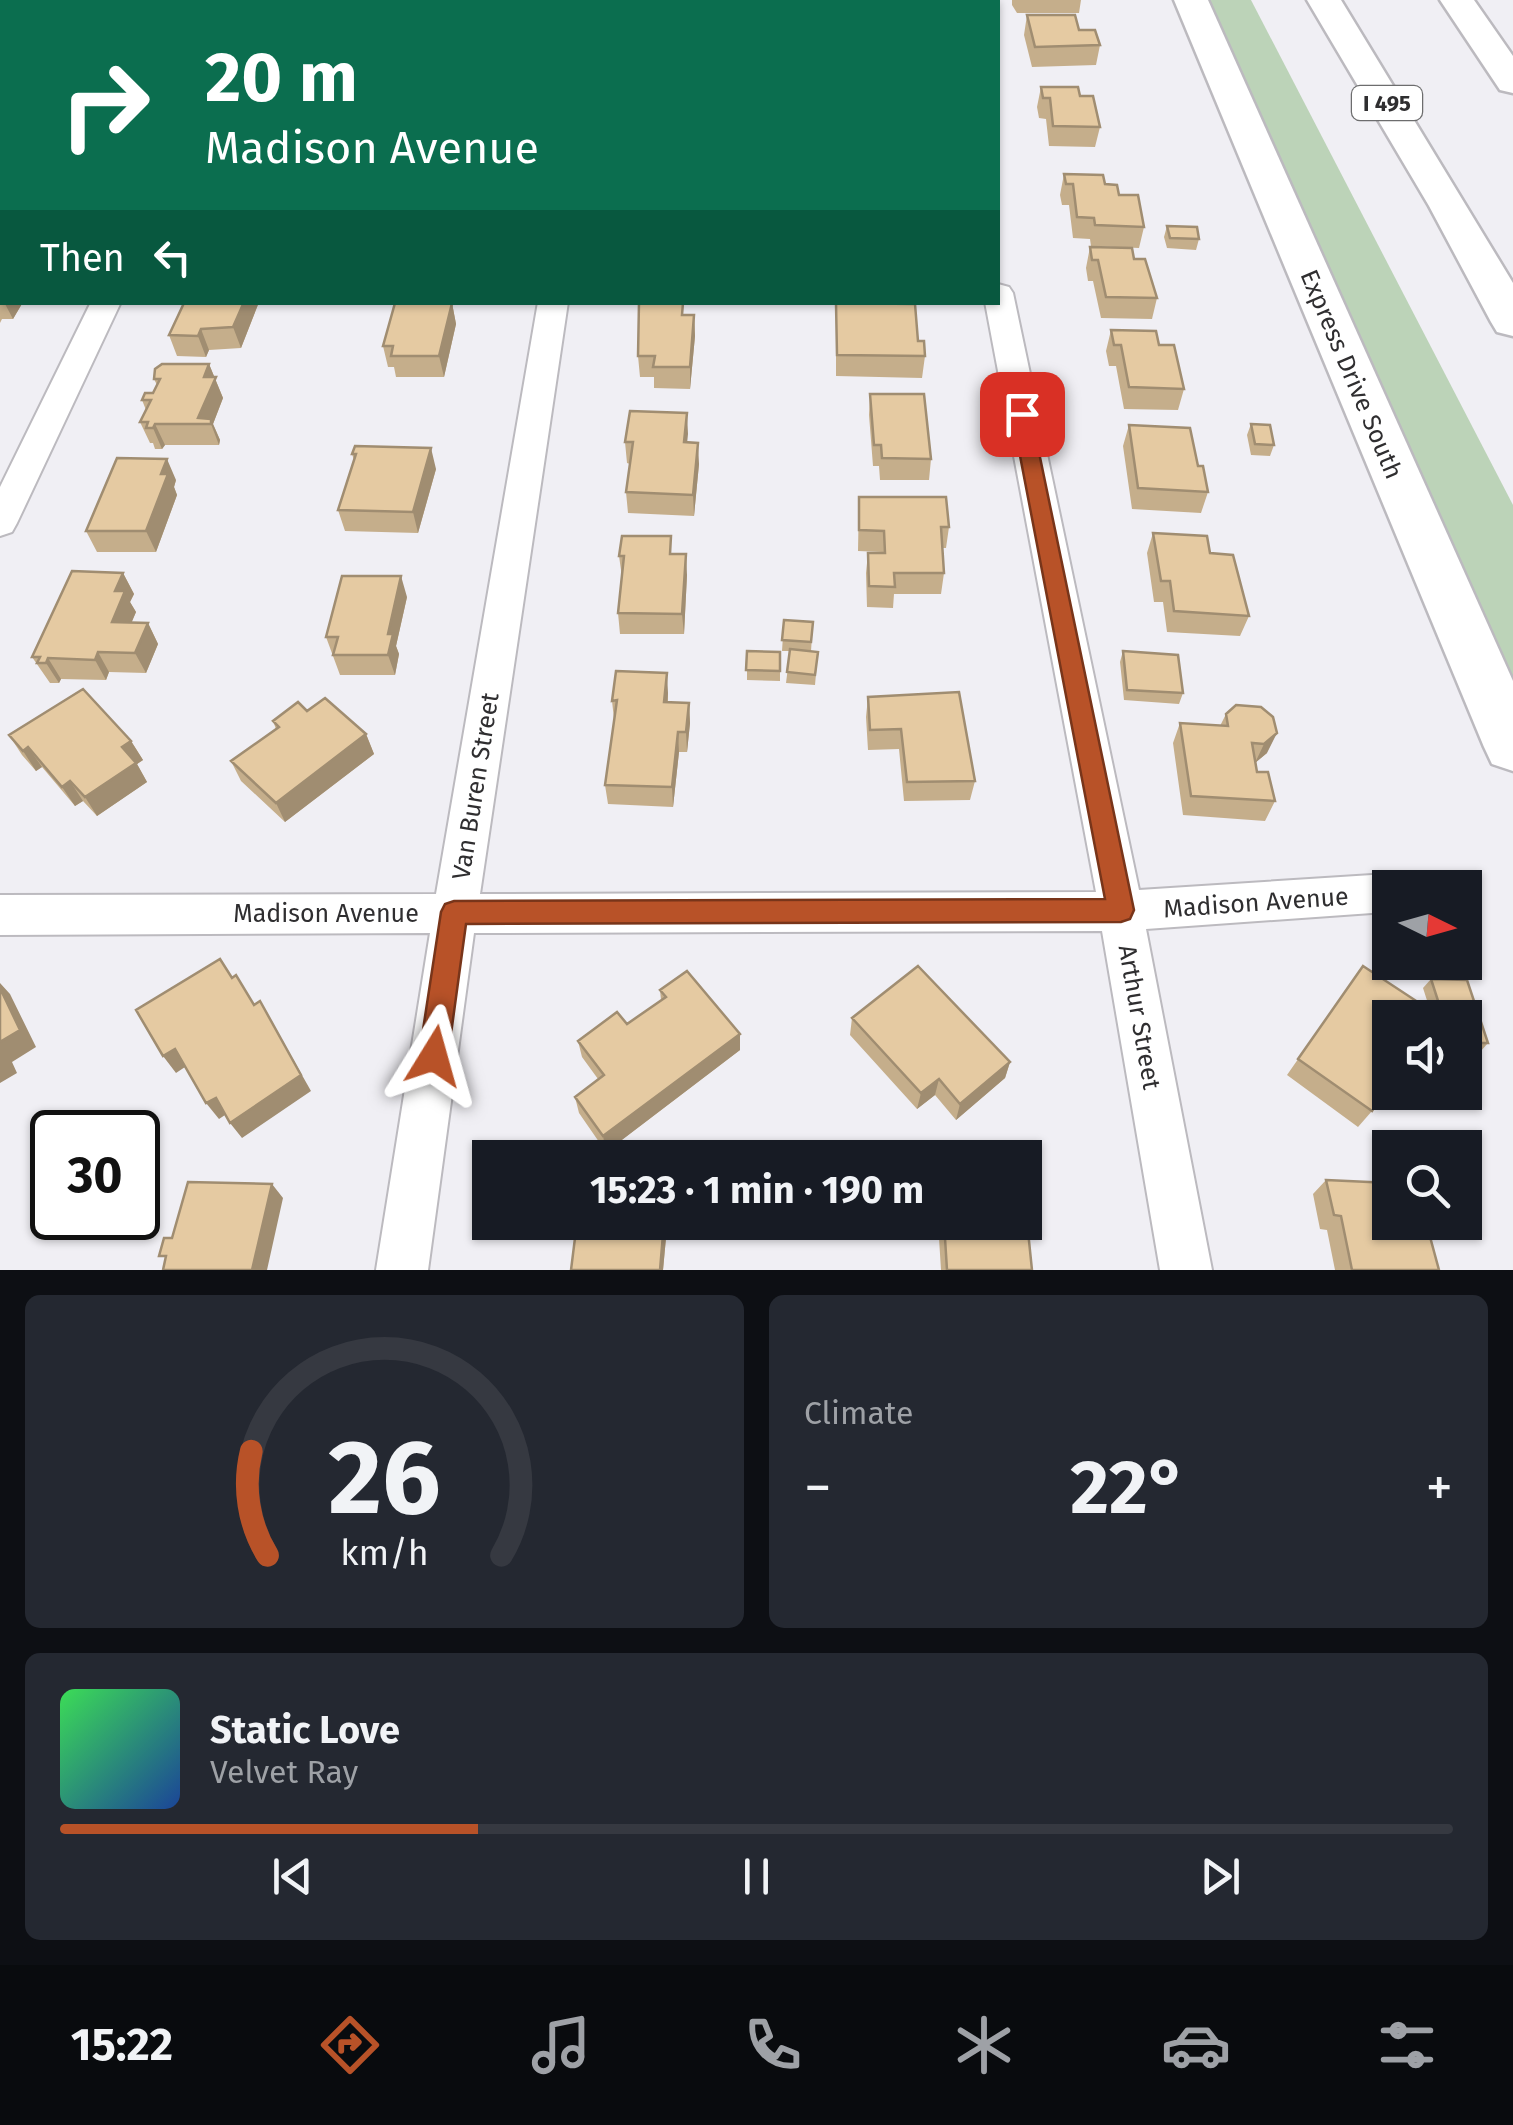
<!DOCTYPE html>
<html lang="en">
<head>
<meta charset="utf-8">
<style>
  :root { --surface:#171b24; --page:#242831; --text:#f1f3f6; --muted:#9ea1a6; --line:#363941; --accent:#b85228 }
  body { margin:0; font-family:"Fira Sans",sans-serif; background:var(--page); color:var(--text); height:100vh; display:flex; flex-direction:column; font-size:38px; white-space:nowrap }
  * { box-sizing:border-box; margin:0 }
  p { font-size:32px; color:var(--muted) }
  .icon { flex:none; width:55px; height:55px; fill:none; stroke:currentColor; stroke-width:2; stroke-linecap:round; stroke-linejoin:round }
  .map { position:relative; height:1270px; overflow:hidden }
  .sheet { display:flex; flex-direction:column; gap:25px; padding:25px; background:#0d0f14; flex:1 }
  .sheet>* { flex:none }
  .guide { position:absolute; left:0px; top:0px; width:1000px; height:305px; box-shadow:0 2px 8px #0004; background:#0b6e4f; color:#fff; overflow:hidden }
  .needle { width:65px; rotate:95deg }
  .buttons { position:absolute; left:1372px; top:870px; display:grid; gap:20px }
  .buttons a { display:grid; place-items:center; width:110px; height:110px; border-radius:0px; background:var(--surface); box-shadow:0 2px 8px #0004; font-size:50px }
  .speed { position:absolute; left:30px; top:1110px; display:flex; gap:20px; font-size:50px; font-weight:700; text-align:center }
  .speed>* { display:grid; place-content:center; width:130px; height:130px; border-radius:50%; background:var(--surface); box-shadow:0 2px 8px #0004; line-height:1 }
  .speed .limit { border:5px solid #111; border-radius:15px; background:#fff; color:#111 }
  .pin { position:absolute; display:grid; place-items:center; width:85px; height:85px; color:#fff; margin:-42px; border-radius:20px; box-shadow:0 5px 15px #0006 }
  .me { position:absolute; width:110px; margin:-55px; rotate:8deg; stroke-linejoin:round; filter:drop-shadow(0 0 8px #0008) }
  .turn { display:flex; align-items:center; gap:35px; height:210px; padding:0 40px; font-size:45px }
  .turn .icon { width:130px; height:130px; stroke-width:2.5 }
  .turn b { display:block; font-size:70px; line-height:85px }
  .then { display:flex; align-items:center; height:95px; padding:0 40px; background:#0003; gap:20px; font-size:38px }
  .big { font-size:75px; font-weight:700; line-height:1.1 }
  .sheet .card { flex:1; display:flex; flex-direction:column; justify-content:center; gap:15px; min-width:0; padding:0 35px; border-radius:15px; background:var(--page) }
  .sheet .dial { align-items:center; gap:0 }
  .dial svg { height:260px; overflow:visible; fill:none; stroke:var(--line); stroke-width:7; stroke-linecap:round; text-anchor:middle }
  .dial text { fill:var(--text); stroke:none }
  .song { display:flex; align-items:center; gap:30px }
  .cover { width:120px; height:120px; border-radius:15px; background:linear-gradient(135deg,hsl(130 70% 55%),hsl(220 70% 35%)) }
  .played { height:10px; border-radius:5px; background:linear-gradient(90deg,var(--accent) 30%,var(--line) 30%) }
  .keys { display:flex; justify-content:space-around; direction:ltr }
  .heat { display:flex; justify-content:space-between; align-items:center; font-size:55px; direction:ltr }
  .sheet .tiles { flex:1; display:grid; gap:25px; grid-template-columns:1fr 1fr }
  .card:last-child { grid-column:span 2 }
  .trip { position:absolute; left:472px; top:1140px; width:570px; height:100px; border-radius:0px; background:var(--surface); box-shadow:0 2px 8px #0004; font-weight:700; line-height:100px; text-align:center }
  .tab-bar { display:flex; height:160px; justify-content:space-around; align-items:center; background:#090b0e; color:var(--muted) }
  .tab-bar .icon { width:70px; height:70px }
  .tab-bar .on { color:var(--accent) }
  .tab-bar b { font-size:45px; color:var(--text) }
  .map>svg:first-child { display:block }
  .green { fill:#bcd3b8 }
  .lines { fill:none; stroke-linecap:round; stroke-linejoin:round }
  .minor-casing { stroke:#bcbabf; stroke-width:4 }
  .secondary-casing { stroke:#bcbabf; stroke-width:5 }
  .motorway-casing { stroke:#bcbabf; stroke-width:5 }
  .minor { fill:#fff; fill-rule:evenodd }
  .secondary { fill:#fff; fill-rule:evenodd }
  .motorway { fill:#fff; fill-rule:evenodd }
  .wall { fill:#c5ae8b }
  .shaded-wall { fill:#a08d71 }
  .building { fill:#e5caa2; stroke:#a08d71; stroke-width:2.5 }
  .route { fill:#b85228; stroke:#78351a; stroke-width:2.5 }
  .labels { text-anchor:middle; stroke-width:10; stroke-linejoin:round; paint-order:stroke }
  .shield { fill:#fff; stroke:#6d6d6e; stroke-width:2.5 }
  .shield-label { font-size:22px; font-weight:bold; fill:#2f2e30 }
  .street-label { font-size:25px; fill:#2f2e30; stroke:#fff }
</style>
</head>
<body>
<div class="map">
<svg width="1513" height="1270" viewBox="0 0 1513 1270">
  <rect width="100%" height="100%" fill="#f0eff4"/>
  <path class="green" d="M1208,0H1251L1513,505V684Z"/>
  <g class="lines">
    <defs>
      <path id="minor" d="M931,0H955V2H932Z
        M998,284L1009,287L1013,293L1139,890L1372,875L1387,880L1391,888L1387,908L1372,913L1146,929L1212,1270H1160L1102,931L474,933L428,1270H376L430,933L0,935V895L436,894L538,302H568L480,894L1096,892L985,302H998Z
        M91,302H121L17,523L12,532L0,536V487Z"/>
      <path id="secondary" d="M1174,0H1208L1513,681V771L1492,764L1484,747Z"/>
      <path id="motorway" d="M1307,0H1341L1513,283V336L1497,332L1491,322L1429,206Z
        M1440,0H1474L1513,56V93L1500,90Z"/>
    </defs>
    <use href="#minor" class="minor-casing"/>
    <use href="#secondary" class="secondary-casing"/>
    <use href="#motorway" class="motorway-casing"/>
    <use href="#minor" class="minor"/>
    <use href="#secondary" class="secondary"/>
    <use href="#motorway" class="motorway"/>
  </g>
  <path class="wall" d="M120,0H179L180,2H123Z
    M322,0H393L386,2H323Z
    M445,0H533L534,2H445Z
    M670,0H738V1L734,2H670Z
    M801,0H876L875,2H801Z
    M1012,0H1081L1079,13H1017L1012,5Z
    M1027,15L1079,30L1100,45L1096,65L1032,67L1024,35Z
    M1041,87L1080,96L1100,127L1095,147L1049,146L1046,119L1039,118L1037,107Z
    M1064,174L1105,184L1119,195L1144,227L1139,248L1091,246L1090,239L1073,238L1069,205H1062L1060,195Z
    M0,199H2V266H0Z
    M1167,226L1199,239L1196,250L1167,248L1164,237Z
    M1090,247L1134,259L1157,298L1152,319L1101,318L1093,281H1088L1086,268Z
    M0,274H2V302H23L13,319H2L0,323Z
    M259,302L241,348L209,350L206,357L177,356L169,335Z
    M452,303L456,324L444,377H396L394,367H388L383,346Z
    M836,303L918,341L925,356L922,378L836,376Z
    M683,315H694L695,336L690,389L654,388V377H640L638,356Z
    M1111,330L1159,345L1184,389L1178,410L1124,409L1116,366H1109L1106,351Z
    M209,364L223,398L213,424L220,440L219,445H165L162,449H155L153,443H150L140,422L146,410L142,400L153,393L157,385L154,379Z
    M870,394L931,459L929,480H880L879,466H873L869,415Z
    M687,413V443L699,464L694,516L628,513L626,492L630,464L627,463L625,442Z
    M1251,424L1274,445L1270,456L1251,455L1247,435Z
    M1129,425L1198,466L1208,492L1201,513L1132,509L1123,446Z
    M352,454L436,469L418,533L345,531L338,510L354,460Z
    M176,480L174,487L177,495L156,552H97L86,531Z
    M859,497L949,527L946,548H942L944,573L941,594H894L893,608L867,607L866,573L868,553H882V552L858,551Z
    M1153,533L1210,553L1249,616L1240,636L1167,632L1163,602H1154L1147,553Z
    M672,554L687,575L684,634H620L618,613L622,577L619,556Z
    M123,573L134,594L130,602L136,612L131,623H148L158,644L146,673L109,672L106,680L61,679L59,683H50L32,657Z
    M407,597L396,646L399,654L395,675H340L326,637Z
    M784,620L813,622L811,651L818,652L815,685L786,683L790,651H782Z
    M747,651L780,652V681L747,680Z
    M1123,651L1183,693L1179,704L1124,700L1120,662Z
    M668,693V702L689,703L690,723L687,752H679L673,807L608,804L605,785L614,719L612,701Z
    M868,697L975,781L970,800L904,801L899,749L868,750L866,717Z
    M1261,707L1267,753L1256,762L1257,772L1275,801L1265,821L1183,815L1173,743L1180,723L1220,726L1226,714Z
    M307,711L366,734L374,754L285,822L241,781L231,761L276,729L273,721Z
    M9,735L131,741L143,760L137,764L147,782L97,816L83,801L75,806L42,767L36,771L22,755Z
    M1363,966L1390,1018L1372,1111L1358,1127L1287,1075Z
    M1431,979L1488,1043L1480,1052L1465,1051V1018L1432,1016L1423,988Z
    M660,990L740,1034V1050L606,1152L579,1113L575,1097L598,1079L582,1057L578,1041L627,1024L661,1000Z
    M852,1018L1010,1062L1005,1078L956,1120L935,1095L917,1109L850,1035Z
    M1326,1180L1390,1222L1439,1270H1335L1327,1230L1320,1229L1313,1194Z
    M577,1222H692L691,1228L667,1227L663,1270H571Z
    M938,1222H1025L1032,1270H941Z"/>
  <path class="shaded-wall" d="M0,0H43L37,2H2V16L0,17Z
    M143,0H179L180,2H143Z
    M338,0H393L386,2H338Z
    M705,0H738V1L734,2H698Z
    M857,0H876L875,2H851Z
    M4,302H23L13,319Z
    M244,302H259L241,348L233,327Z
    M452,303L456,324L444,377L439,356Z
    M694,315L695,336L690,389V367Z
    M201,329L209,350L206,357L198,336Z
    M209,364L223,398L213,424L220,440L219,445L211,424L198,418L204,377Z
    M687,413L688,434L685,464L684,442Z
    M155,424L165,445L162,449L153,428Z
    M698,443L699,464L694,516L693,495Z
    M431,448L436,469L418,533L413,512Z
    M167,459L176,480L174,487L177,495L156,552L146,531L161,474Z
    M686,554L687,575L684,634L682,614Z
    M123,573L134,594L130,602L136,612L123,643L112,622L115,591Z
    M401,576L407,597L396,646L399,654L395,675L388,655V634Z
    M148,623L158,644L146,673L135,653Z
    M98,652L109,672L106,680L95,660Z
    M48,658L61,679L59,683L46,663Z
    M667,673L668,693L666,722L664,702Z
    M689,703L690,723L687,752L686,732Z
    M678,732L679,752L673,807L672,787Z
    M1277,733L1267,753L1255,763L1264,744Z
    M366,734L374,754L285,822L276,803Z
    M131,741L143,760L137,764L147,782L97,816L85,797L122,747Z
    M28,747L42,767L36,771L23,751Z
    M70,781L83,801L75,806L62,787Z
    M0,983L10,994L36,1047L12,1062L17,1073L0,1083Z
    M260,1001L311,1091L242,1138L230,1123Z
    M740,1034V1050L606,1152L603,1136Z
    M175,1049L188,1065L176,1073L163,1056Z
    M1010,1062L1005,1078L956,1120L960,1104Z
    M939,1079L935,1095L917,1109L921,1093Z
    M216,1098L228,1113L219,1119L206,1103Z
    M272,1184L283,1198L267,1270H252Z
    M664,1222H666L667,1227L663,1270H660Z"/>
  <path class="building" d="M488,0H526L529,2H491Z
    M1027,15H1075L1079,30H1095L1100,45L1035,47Z
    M1041,87H1078L1080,96H1093L1100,127L1053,126L1050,98H1043Z
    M1064,174L1103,175L1105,184L1117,185L1119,195H1138L1144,227L1095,225L1094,218L1077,217L1073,184H1066Z
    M0,199H2V246H0Z
    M1167,226L1197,227L1199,239L1170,238Z
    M1090,247L1132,248L1134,259H1145L1157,298L1106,297L1098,260H1092Z
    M0,274H2V298H0Z
    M244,302L233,327L201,329L198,336L169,335L184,303Z
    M639,302L683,303L682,315H694L690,367H653L655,356H638Z
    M395,303H452L439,356H391L393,346H383Z
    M836,303L915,304L918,341H924L925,356L837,355Z
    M1111,330L1156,331L1159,345H1174L1184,389L1129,387L1121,345H1114Z
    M162,364H209L204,377H216L198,418L211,419V424H155L153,428H146L148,422H140L151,400H142L145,393H153L160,379H154L155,369Z
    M870,394H924L931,459L882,458L881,445H874Z
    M630,411L687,413L684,442L698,443L693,495L626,492L633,442H625Z
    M1251,424L1270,425L1274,445L1255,444Z
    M1129,425L1190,428L1198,466H1203L1208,492L1138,488Z
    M355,446L431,448L413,512L338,510L356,454H352Z
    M117,458L167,459L161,474H168L146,531H86Z
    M859,497H946L949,527H941L944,573H894L895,587L869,586L868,553H885L884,531L859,530Z
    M1153,533L1207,536L1210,553L1233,555L1249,616L1174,611L1170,581H1161Z
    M622,536H671L670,554H686L682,614L618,613L624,556H619Z
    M72,571L123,573L115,591H125L112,622L148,623L135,653L98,652L95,660L48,658L46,663H37L40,657H32Z
    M342,576H401L388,634H393L388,655H333L338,637H326Z
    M784,620L813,622L811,642L782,640Z
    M790,649L818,652L815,675L787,672Z
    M747,651L780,652V671L746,670Z
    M1123,651L1178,655L1183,693L1127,690Z
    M616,671L667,673L664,702L689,703L686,732H678L672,787L605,785L617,700L612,701Z
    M83,689L131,741L122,747L136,763L85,797L70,781L62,787L28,747L23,751L9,735Z
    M959,692L975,781L907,782L901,729L870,730L868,697Z
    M325,698L366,734L276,803L231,761L279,727L273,721L298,702L307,711Z
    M1236,705L1261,707L1273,717L1277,733L1264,744L1252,743L1257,772H1268L1275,801L1191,796L1180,723L1228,726L1226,714Z
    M220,959L232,978L236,975L254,1005L260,1001L301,1075L230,1123L216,1098L206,1103L175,1049L163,1056L136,1010Z
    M918,966L1010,1062L960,1104L939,1079L921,1093L852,1018Z
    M1363,966L1430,1010L1425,1018H1390V1083L1372,1111L1298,1059Z
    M687,971L740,1034L603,1136L575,1097L604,1075L578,1041L617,1012L627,1024L666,997L660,990Z
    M1431,979L1467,980L1488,1043H1465V1018H1455L1452,1008L1440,1007Z
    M0,988L20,1030L0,1042Z
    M1326,1180L1390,1183V1222H1426L1439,1270H1352L1341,1216L1334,1215Z
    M188,1182L272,1184L252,1270H163L166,1256H159L164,1238H172Z
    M1025,1202L1032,1270H947L944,1222H1025Z
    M577,1222H664L660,1270H571Z"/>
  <path class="route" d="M1022,407L1031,414L1134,910L1130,919L1121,922L466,924L448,1056L444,1065L434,1069L423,1065L419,1056L441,912L445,904L454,901L1105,899L1012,414Z"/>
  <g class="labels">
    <rect class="shield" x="1352" y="86" width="70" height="34" rx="8"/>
    <g class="shield-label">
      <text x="1387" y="111">I 495</text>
    </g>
    <g class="street-label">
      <text transform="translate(1352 374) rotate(67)" y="9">Express Drive South</text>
      <text transform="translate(475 786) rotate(-81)" y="9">Van Buren Street</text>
      <text transform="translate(1256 902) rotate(-4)" y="9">Madison Avenue</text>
      <text x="326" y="922">Madison Avenue</text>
      <text transform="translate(1140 1017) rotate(80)" y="9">Arthur Street</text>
    </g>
  </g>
</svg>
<div class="buttons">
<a><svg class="needle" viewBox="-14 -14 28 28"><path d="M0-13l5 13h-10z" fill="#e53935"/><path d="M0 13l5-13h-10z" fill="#9ea1a6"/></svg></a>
<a><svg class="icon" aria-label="sound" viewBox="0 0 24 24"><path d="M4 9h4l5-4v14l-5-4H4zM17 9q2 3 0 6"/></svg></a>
<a><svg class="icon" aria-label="search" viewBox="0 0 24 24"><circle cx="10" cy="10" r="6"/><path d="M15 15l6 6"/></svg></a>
</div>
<div class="speed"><div class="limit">30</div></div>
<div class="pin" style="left:1022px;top:414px;background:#d93025"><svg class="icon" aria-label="arrive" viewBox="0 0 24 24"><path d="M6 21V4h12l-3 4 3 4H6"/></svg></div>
<svg class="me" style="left:434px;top:1056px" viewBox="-20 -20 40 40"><path d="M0-17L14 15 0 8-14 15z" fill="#b85228" stroke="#fff" stroke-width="4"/></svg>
<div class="trip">15:23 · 1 min · 190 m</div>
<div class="guide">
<div class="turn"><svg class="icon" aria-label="right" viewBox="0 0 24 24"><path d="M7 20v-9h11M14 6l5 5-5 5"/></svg><div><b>20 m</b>Madison Avenue</div></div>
<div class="then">Then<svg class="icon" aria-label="left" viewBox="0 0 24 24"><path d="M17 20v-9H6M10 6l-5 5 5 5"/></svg></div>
</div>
</div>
<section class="sheet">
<div class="tiles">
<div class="card dial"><svg viewBox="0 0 100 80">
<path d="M14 69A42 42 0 1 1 86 69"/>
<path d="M14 69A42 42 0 0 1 9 37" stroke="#b85228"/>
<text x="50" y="56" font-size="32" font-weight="700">26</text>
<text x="50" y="72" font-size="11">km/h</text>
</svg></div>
<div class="card"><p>Climate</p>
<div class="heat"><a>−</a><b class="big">22°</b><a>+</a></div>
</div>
<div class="card">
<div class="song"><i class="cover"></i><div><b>Static Love</b><p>Velvet Ray</p></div></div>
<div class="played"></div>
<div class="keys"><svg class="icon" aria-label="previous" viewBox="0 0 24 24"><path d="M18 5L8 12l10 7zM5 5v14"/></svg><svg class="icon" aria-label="pause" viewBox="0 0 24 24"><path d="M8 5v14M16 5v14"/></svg><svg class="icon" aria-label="next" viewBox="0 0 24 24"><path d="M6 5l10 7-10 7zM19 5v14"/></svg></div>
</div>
</div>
</section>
<nav class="tab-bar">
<b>15:22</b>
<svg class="icon on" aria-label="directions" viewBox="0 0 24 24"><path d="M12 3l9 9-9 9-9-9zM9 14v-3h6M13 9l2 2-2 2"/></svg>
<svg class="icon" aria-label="music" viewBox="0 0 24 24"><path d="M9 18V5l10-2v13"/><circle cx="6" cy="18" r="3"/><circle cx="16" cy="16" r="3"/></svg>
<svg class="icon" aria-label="phone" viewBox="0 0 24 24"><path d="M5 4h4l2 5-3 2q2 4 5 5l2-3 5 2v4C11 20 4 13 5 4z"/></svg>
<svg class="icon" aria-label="climate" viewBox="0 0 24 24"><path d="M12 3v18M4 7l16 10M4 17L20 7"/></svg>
<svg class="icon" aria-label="car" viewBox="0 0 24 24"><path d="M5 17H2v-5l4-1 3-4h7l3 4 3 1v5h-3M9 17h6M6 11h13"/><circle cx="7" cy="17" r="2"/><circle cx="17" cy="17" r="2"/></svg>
<svg class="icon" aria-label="filters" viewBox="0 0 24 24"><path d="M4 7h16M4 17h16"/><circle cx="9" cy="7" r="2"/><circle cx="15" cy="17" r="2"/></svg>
</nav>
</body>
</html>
